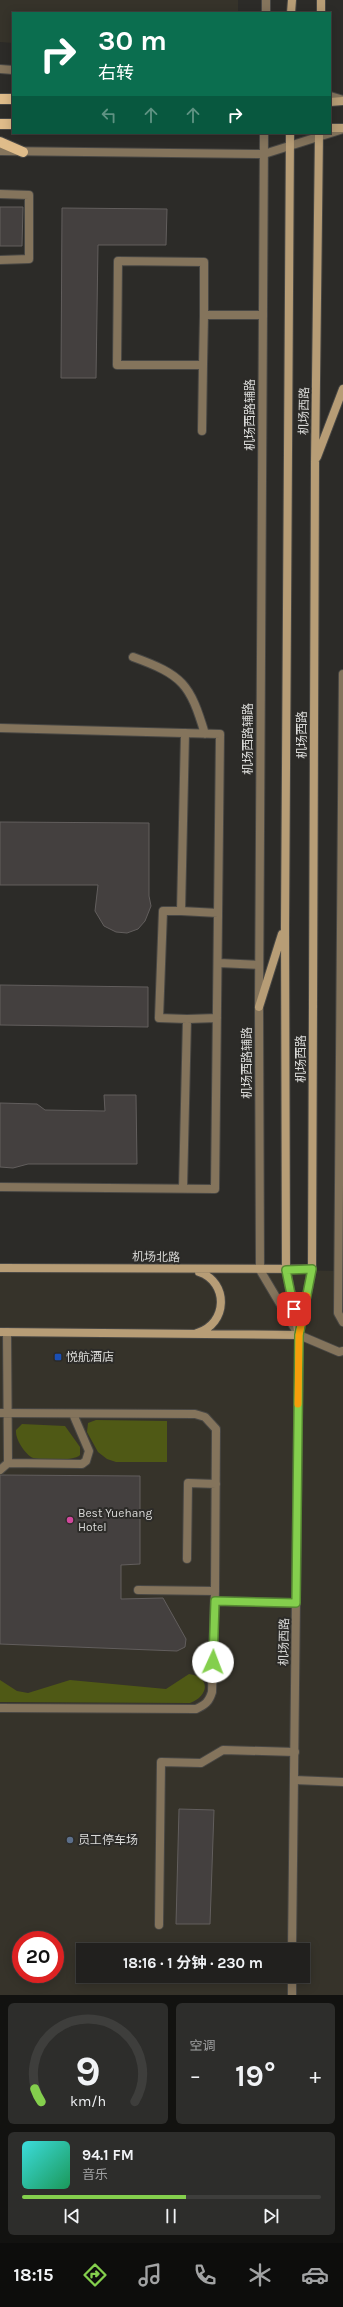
<!DOCTYPE html>
<html lang="zh">
<head>
<meta charset="utf-8">
<style>
  :root { --surface:#21201e; --page:#2d2d2b; --text:#f1f3f6; --muted:#a2a3a4; --line:#3e3e3c; --accent:#84cf4d }
  body { margin:0; font-family:Karla,"Noto Sans SC",sans-serif; background:var(--page); color:var(--text); height:100vh; display:flex; flex-direction:column; font-size:15px; white-space:nowrap }
  * { box-sizing:border-box; margin:0 }
  p { font-size:13px; color:var(--muted) }
  .icon { flex:none; width:22px; height:22px; fill:none; stroke:currentColor; stroke-width:2; stroke-linecap:round; stroke-linejoin:round }
  .map { position:relative; height:1995px; overflow:hidden }
  .drawer { display:flex; flex-direction:column; gap:8px; padding:8px; background:#121210; flex:1 }
  .drawer>* { flex:none }
  .hud { position:absolute; left:12px; top:12px; width:319px; height:122px; border-radius:0px; box-shadow:0 2px 10px #0003,0 0 0 1px var(--line); background:#0b6e4f; color:#fff; overflow:hidden }
  .speed { position:absolute; left:12px; top:1931px; display:flex; gap:8px; font-size:20px; font-weight:700; text-align:center }
  .speed>* { display:grid; place-content:center; width:52px; height:52px; border-radius:50%; background:var(--surface); box-shadow:0 2px 10px #0003,0 0 0 1px var(--line); line-height:1 }
  .speed .limit { border:6px solid #d22; background:#fff; color:#111 }
  .pin { position:absolute; display:grid; place-items:center; width:34px; height:34px; color:#fff; margin:-17px; border-radius:8px; box-shadow:0 2px 6px #0006 }
  .me { position:absolute; width:44px; margin:-22px; rotate:2deg; stroke-linejoin:round; filter:drop-shadow(0 0 3px #0008) }
  .turn { display:flex; align-items:center; gap:14px; height:84px; padding:0 20px; font-size:18px }
  .turn .icon { width:52px; height:52px; stroke-width:2.5 }
  .turn b { display:block; font-size:28px; line-height:34px }
  .lanes { display:flex; align-items:center; height:38px; padding:0 20px; background:#0003; justify-content:center; gap:20px; direction:ltr }
  .lanes .off { opacity:.35 }
  .big { font-size:30px; font-weight:700; line-height:1.1 }
  .drawer .widget { flex:1; display:flex; flex-direction:column; justify-content:center; gap:6px; min-width:0; padding:0 14px; border-radius:6px; background:var(--page) }
  .drawer .dial { align-items:center; gap:0 }
  .dial svg { height:104px; overflow:visible; fill:none; stroke:var(--line); stroke-width:7; stroke-linecap:round; text-anchor:middle }
  .dial text { fill:var(--text); stroke:none }
  .song { display:flex; align-items:center; gap:12px }
  .cover { width:48px; height:48px; border-radius:6px; background:linear-gradient(135deg,hsl(180 70% 55%),hsl(150 70% 35%)) }
  .played { height:4px; border-radius:2px; background:linear-gradient(90deg,var(--accent) 55%,var(--line) 55%) }
  .keys { display:flex; justify-content:space-around; direction:ltr }
  .heat { display:flex; justify-content:space-between; align-items:center; font-size:22px; direction:ltr }
  .drawer .tiles { flex:1; display:grid; gap:8px; grid-template-columns:1fr 1fr }
  .widget:last-child { grid-column:span 2 }
  .trip { position:absolute; left:76px; top:1943px; width:234px; height:40px; border-radius:0px; background:var(--surface); box-shadow:0 2px 10px #0003,0 0 0 1px var(--line); font-weight:700; line-height:40px; text-align:center }
  .tab-bar { display:flex; height:64px; justify-content:space-around; align-items:center; background:#0d0d0c; color:var(--muted) }
  .tab-bar .icon { width:28px; height:28px }
  .tab-bar .active { color:var(--accent) }
  .tab-bar b { font-size:18px; color:var(--text) }
  .map>svg:first-child { display:block }
  .built { fill:#36332a; fill-rule:evenodd }
  .green { fill:#4f5915 }
  .building { fill:#44403f; stroke:#625e5d }
  .lines { fill:none; stroke-linecap:round; stroke-linejoin:round }
  .service-casing { stroke:#484744; stroke-width:10 }
  .minor-casing { stroke:#484744; stroke-width:10 }
  .tertiary-casing { stroke:#484744; stroke-width:10 }
  .secondary-casing { stroke:#484744; stroke-width:10 }
  .primary-casing { stroke:#484744; stroke-width:12 }
  .service { stroke:#84745c; stroke-width:8 }
  .minor { stroke:#84745c; stroke-width:8 }
  .tertiary { stroke:#84745c; stroke-width:8 }
  .secondary { stroke:#b79d76; stroke-width:8 }
  .primary { stroke:#dfbc8a; stroke-width:10 }
  .route-casing { stroke:#568732; stroke-width:10 }
  .route { stroke:#84cf4d; stroke-width:7 }
  .slow { stroke:#f59e0b; stroke-width:7 }
  .transit-dot { fill:#1a4fb4; stroke:#2c2b28; stroke-width:1.5 }
  .hotel-dot { fill:#d1479c; stroke:#2c2b28; stroke-width:1.5 }
  .service-dot { fill:#5c6f8a; stroke:#2c2b28; stroke-width:1.5 }
  .labels { text-anchor:middle; stroke-width:4; stroke-linejoin:round; paint-order:stroke }
  .street-label { font-size:12px; fill:#dadad8; stroke:#2c2b28 }
  .poi-label { font-size:12px; fill:#dadad8; stroke:#2c2b28; text-anchor:start }
</style>
</head>
<body>
<div class="map">
<svg width="343" height="1995" viewBox="0 0 343 1995">
  <rect width="100%" height="100%" fill="#2c2b28"/>
  <path class="built" d="M0,0H238V13H13V43L0,42Z
    M0,1266L343,1271V1995H0ZM21,1940H55V1974H21ZM83,1950H303V1976H83Z"/>
  <path class="green" d="M96,1420L167,1421V1462H116L107,1459L98,1452L87,1432L88,1423Z
    M22,1424L65,1426L80,1447V1455C75,1461 38,1461 31,1457C24,1452 15,1439 16,1430Z
    M189,1674C211,1677 209,1696 190,1703L0,1702V1680L17,1691L28,1693L70,1680L166,1689Z"/>
  <path class="building" d="M0,207H23L22,246H0Z
    M62,208L167,209L166,245H98L96,378H61Z
    M0,822L149,823V896L151,906L145,921L138,929L127,933L116,932L104,926L95,911L98,885H0Z
    M0,985L148,987V1027L0,1025Z
    M104,1095H136L137,1164H28L13,1168L0,1167V1103L37,1104L45,1110L105,1111Z
    M0,1475L140,1476V1564L121,1565V1599L163,1598L186,1639L185,1647L177,1651L0,1644Z
    M179,1809L214,1810L210,1924H176Z"/>
  <g class="lines">
    <defs>
      <path id="service" d="M0,194L29,195V259L0,260
        M204,315L203,365H117L118,261L204,262V315H263
        M202,431L203,365
        M133,657C183,675 190,684 205,734
        M343,674L338,1313L343,1322
        M0,728L220,734L215,1189L0,1187
        M185,733L181,911L218,913
        M181,911H163L159,1018L187,1019
        M219,963L259,965
        M183,1188L187,1019L217,1018
        M299,1335L339,1352L343,1351
        M0,1413L195,1414L205,1417L216,1429L215,1591L212,1692C209,1702 205,1705 196,1709L0,1708
        M8,1463L82,1464L86,1461L89,1451L73,1414
        M0,1470L8,1463L7,1332
        M187,1559L188,1483L216,1484
        M138,1590L215,1591
        M215,1601L296,1603
        M294,1780L343,1782
        M159,1925L161,1762L201,1763L223,1750L295,1752"/>
      <path id="minor" d="M266,13V0
        M0,69L13,70
        M330,96L343,100
        M264,133L259,1007L260,1270L298,1334
        M0,151L264,154L343,129"/>
      <path id="tertiary" d="M292,1950L299,1335
        M292,1995V1976"/>
      <path id="secondary" d="M291,13L292,0
        M321,13V0
        M330,102L343,101
        M330,128H343
        M290,133L285,927L286,1269L298,1330
        M317,457L343,389
        M259,1007L282,934
        M0,1268L312,1269
        M0,1332L299,1335
        M197,1333C228,1324 229,1282 199,1272
        M299,1335L312,1269L315,464L319,133"/>
      <path id="primary" d="M0,99H13
        M0,124H13
        M0,142L23,152"/>
    </defs>
    <use href="#service" class="service-casing"/>
    <use href="#minor" class="minor-casing"/>
    <use href="#tertiary" class="tertiary-casing"/>
    <use href="#secondary" class="secondary-casing"/>
    <use href="#primary" class="primary-casing"/>
    <use href="#service" class="service"/>
    <use href="#minor" class="minor"/>
    <use href="#tertiary" class="tertiary"/>
    <use href="#secondary" class="secondary"/>
    <use href="#primary" class="primary"/>
  </g>
  <g class="lines">
    <defs>
      <path id="route" d="M213,1662L215,1601L296,1603L299,1335L312,1269L286,1270L294,1309"/>
    </defs>
    <use href="#route" class="route-casing"/>
    <use href="#route" class="route"/>
    <path class="slow" d="M298,1404L299,1335L307,1296"/>
  </g>
  <rect class="transit-dot" x="54" y="1353" width="8" height="8" rx="2"/>
  <circle class="hotel-dot" cx="70" cy="1520" r="4"/>
  <circle class="service-dot" cx="70" cy="1840" r="4"/>
  <g class="labels">
    <g class="street-label">
      <text transform="translate(304 411) rotate(-89)" y="4">机场西路</text>
      <text transform="translate(250 415) rotate(-90)" y="4">机场西路辅路</text>
      <text transform="translate(302 735) rotate(-90)" y="4">机场西路</text>
      <text transform="translate(248 739) rotate(-90)" y="4">机场西路辅路</text>
      <text transform="translate(301 1059) rotate(-90)" y="4">机场西路</text>
      <text transform="translate(247 1063) rotate(-90)" y="4">机场西路辅路</text>
      <text transform="translate(156 1257) rotate(1)" y="4">机场北路</text>
      <text transform="translate(284 1642) rotate(-89)" y="4">机场西路</text>
    </g>
    <g class="poi-label">
      <text x="66" y="1361">悦航酒店</text>
      <text x="78" y="1517">Best Yuehang<tspan x="78" dy="14">Hotel</tspan></text>
      <text x="78" y="1844">员工停车场</text>
    </g>
  </g>
</svg>
<div class="speed"><div class="limit">20</div></div>
<div class="pin" style="left:294px;top:1309px;background:#d93025"><svg class="icon" aria-label="arrive" viewBox="0 0 24 24"><path d="M6 21V4h12l-3 4 3 4H6"/></svg></div>
<svg class="me" style="left:213px;top:1662px" viewBox="-20 -20 40 40"><circle r="19" fill="#fff"/><path d="M0-13L10 11 0 6-10 11z" fill="#84cf4d"/></svg>
<div class="trip">18:16 · 1 分钟 · 230 m</div>
<div class="hud">
<div class="turn"><svg class="icon" aria-label="right" viewBox="0 0 24 24"><path d="M7 20v-9h11M14 6l5 5-5 5"/></svg><div><b>30 m</b>右转</div></div>
<div class="lanes"><svg class="icon off" aria-label="left" viewBox="0 0 24 24"><path d="M17 20v-9H6M10 6l-5 5 5 5"/></svg><svg class="icon off" aria-label="ahead" viewBox="0 0 24 24"><path d="M12 20V5M6 11l6-6 6 6"/></svg><svg class="icon off" aria-label="ahead" viewBox="0 0 24 24"><path d="M12 20V5M6 11l6-6 6 6"/></svg><svg class="icon" aria-label="right" viewBox="0 0 24 24"><path d="M7 20v-9h11M14 6l5 5-5 5"/></svg></div>
</div>
</div>
<section class="drawer">
<div class="tiles">
<div class="widget dial"><svg viewBox="0 0 100 80">
<path d="M14 69A42 42 0 1 1 86 69"/>
<path d="M14 69A42 42 0 0 1 9 59" stroke="#84cf4d"/>
<text x="50" y="56" font-size="32" font-weight="700">9</text>
<text x="50" y="72" font-size="11">km/h</text>
</svg></div>
<div class="widget"><p>空调</p>
<div class="heat"><a>−</a><b class="big">19°</b><a>+</a></div>
</div>
<div class="widget">
<div class="song"><i class="cover"></i><div><b>94.1 FM</b><p>音乐</p></div></div>
<div class="played"></div>
<div class="keys"><svg class="icon" aria-label="previous" viewBox="0 0 24 24"><path d="M18 5L8 12l10 7zM5 5v14"/></svg><svg class="icon" aria-label="pause" viewBox="0 0 24 24"><path d="M8 5v14M16 5v14"/></svg><svg class="icon" aria-label="next" viewBox="0 0 24 24"><path d="M6 5l10 7-10 7zM19 5v14"/></svg></div>
</div>
</div>
</section>
<nav class="tab-bar">
<b>18:15</b>
<svg class="icon active" aria-label="directions" viewBox="0 0 24 24"><path d="M12 3l9 9-9 9-9-9zM9 14v-3h6M13 9l2 2-2 2"/></svg>
<svg class="icon" aria-label="music" viewBox="0 0 24 24"><path d="M9 18V5l10-2v13"/><circle cx="6" cy="18" r="3"/><circle cx="16" cy="16" r="3"/></svg>
<svg class="icon" aria-label="phone" viewBox="0 0 24 24"><path d="M5 4h4l2 5-3 2q2 4 5 5l2-3 5 2v4C11 20 4 13 5 4z"/></svg>
<svg class="icon" aria-label="climate" viewBox="0 0 24 24"><path d="M12 3v18M4 7l16 10M4 17L20 7"/></svg>
<svg class="icon" aria-label="car" viewBox="0 0 24 24"><path d="M5 17H2v-5l4-1 3-4h7l3 4 3 1v5h-3M9 17h6M6 11h13"/><circle cx="7" cy="17" r="2"/><circle cx="17" cy="17" r="2"/></svg>
</nav>
</body>
</html>
